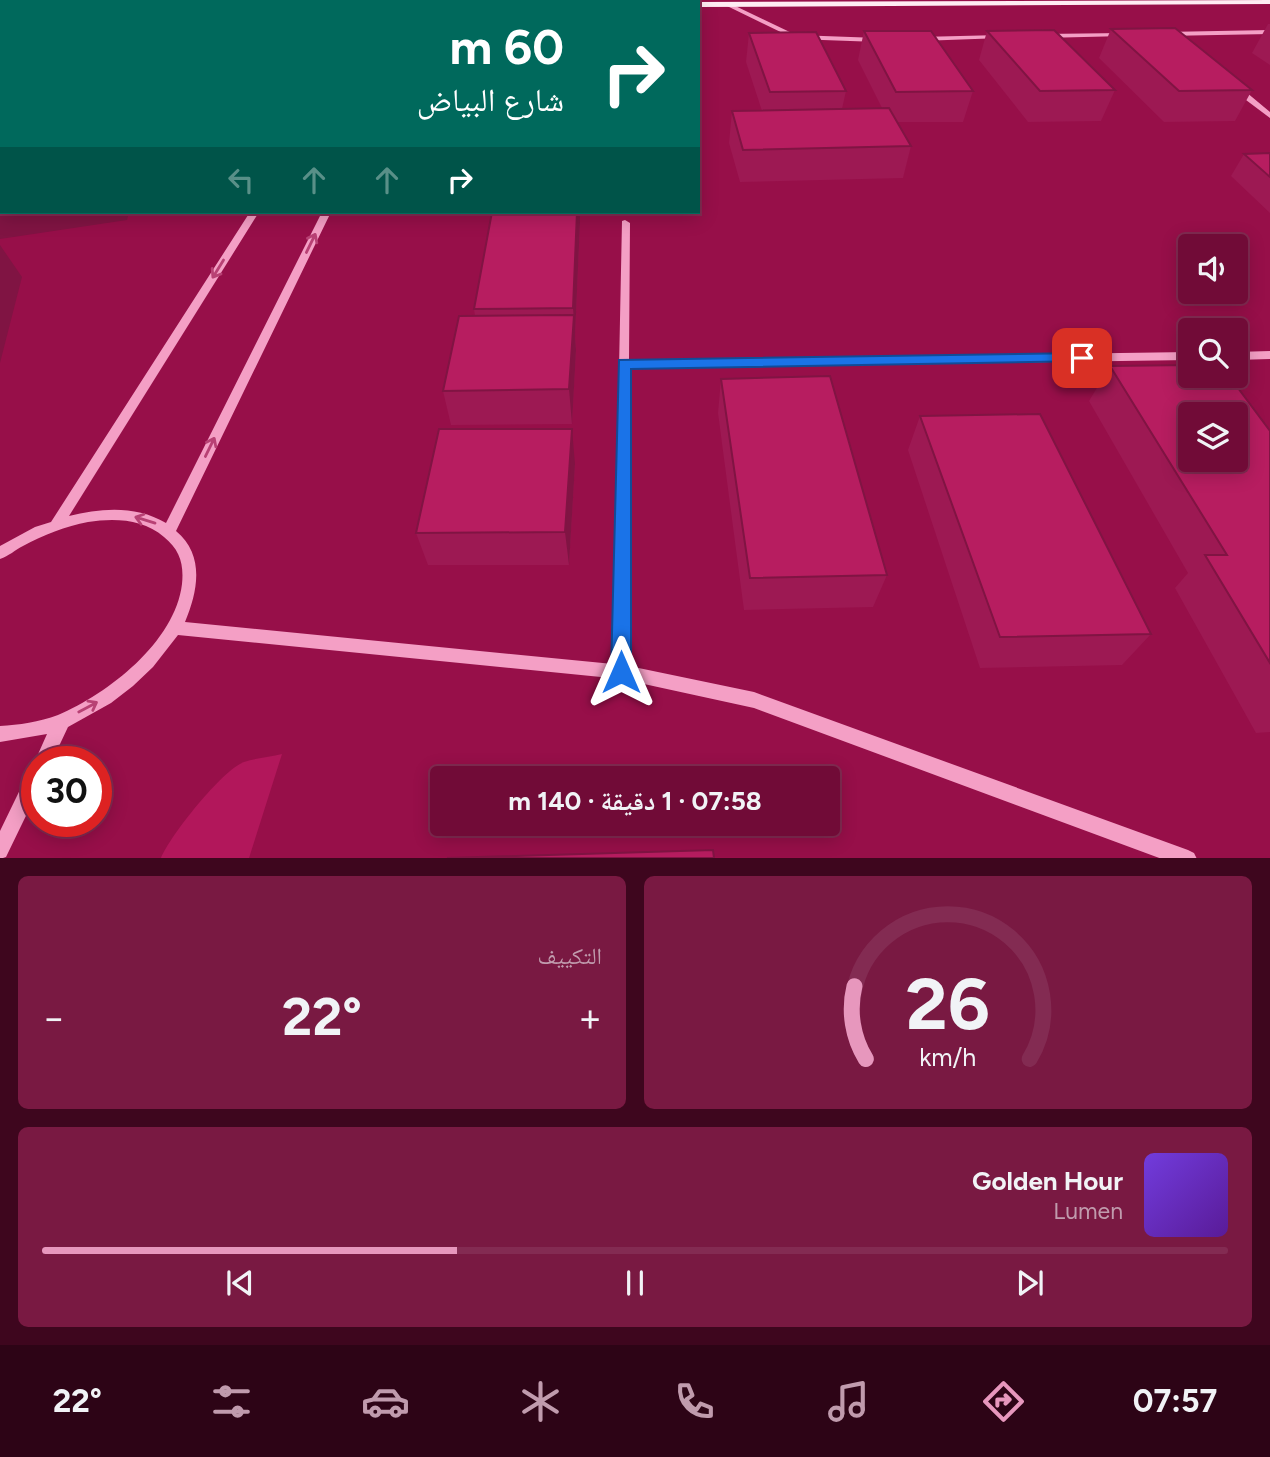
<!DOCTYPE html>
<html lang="ar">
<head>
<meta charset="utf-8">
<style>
  :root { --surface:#710b37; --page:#791942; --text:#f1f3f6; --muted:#c09bad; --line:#832b52; --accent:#e797bd }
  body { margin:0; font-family:Figtree,"Noto Naskh Arabic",sans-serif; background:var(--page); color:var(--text); direction:rtl; height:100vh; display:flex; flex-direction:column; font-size:26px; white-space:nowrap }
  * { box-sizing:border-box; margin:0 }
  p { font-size:23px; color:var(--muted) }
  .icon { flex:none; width:38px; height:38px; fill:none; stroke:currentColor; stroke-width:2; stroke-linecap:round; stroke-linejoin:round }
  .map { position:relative; height:858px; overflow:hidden; direction:ltr }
  .side { display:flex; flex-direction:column; gap:18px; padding:18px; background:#3e061e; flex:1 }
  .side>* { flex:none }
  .banner { position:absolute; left:0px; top:0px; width:700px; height:214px; box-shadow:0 4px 18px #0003,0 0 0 2px var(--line); direction:rtl; background:#00695c; color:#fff; overflow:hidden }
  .buttons { position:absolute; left:1178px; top:234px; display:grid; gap:14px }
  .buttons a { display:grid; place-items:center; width:70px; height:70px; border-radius:7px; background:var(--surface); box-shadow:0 4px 18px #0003,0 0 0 2px var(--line); font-size:35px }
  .speed { position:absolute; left:21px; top:746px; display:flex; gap:14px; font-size:35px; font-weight:700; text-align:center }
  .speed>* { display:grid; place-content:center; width:91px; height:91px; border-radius:50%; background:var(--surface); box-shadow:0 4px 18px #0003,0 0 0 2px var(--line); line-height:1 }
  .speed .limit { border:10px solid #d22; background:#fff; color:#111 }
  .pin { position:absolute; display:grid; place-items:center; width:60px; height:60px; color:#fff; margin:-30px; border-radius:14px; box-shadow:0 4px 10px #0006 }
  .me { position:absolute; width:77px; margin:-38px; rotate:0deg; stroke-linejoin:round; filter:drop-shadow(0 0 5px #0008) }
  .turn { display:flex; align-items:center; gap:24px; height:147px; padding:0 21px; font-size:32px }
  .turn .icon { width:91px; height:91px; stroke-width:2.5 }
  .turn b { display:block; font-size:49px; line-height:60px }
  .lanes { display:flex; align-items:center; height:66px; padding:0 21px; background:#0003; justify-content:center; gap:35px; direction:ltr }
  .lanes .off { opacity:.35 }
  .big { font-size:52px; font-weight:700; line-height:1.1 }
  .side .tile { flex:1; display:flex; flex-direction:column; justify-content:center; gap:10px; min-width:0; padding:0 24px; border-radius:10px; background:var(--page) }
  .side .dial { align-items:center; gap:0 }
  .dial svg { height:182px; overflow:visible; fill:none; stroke:var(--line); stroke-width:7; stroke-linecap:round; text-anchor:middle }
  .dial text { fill:var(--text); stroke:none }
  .song { display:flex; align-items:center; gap:21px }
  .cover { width:84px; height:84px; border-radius:10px; background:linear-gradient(135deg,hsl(260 70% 55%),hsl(270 70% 35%)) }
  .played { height:7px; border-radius:4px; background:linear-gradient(90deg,var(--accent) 35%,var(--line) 35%) }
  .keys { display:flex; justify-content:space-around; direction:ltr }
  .heat { display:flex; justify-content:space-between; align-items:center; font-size:38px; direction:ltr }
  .side .tiles { flex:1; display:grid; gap:18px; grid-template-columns:1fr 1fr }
  .tile:last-child { grid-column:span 2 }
  .trip { position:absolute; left:430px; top:766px; width:410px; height:70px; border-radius:7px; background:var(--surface); box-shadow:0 4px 18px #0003,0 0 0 2px var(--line); font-weight:700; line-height:70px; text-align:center; direction:rtl }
  .tabs { display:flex; height:112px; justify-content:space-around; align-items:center; background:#2d0416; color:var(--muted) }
  .tabs .icon { width:49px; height:49px }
  .tabs .on { color:var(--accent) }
  .tabs b { font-size:32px; color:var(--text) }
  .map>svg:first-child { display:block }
  .green { fill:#b2175b }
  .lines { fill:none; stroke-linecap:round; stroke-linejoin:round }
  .minor { fill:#f49fc5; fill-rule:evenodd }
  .major { fill:#ffecf3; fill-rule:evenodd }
  .wall { fill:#9d1953 }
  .shaded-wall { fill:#801443 }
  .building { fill:#b71d60; stroke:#801443; stroke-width:2; fill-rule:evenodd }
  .oneway { stroke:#b84174 }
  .route { fill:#1a73e8; stroke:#114b97; stroke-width:2 }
</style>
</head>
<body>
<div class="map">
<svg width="1270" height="859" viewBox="0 0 1270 859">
  <rect width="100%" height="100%" fill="#970f49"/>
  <path class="green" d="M282,754L249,858H161C170,836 222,770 244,762C256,758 270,757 282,754Z"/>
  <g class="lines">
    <path class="minor" d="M727,2L796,35L878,38L881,40L878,42L795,39L725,5Z
      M1270,30V34L1165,36L1162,34L1165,32Z
      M1123,33L1125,34V36L1043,38L1040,36L1043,34Z
      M1000,35L1003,37L1002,38L920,41L917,39L920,37Z
      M0,36H2V40H0Z
      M1234,87H1240L1270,112V118L1234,91Z
      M250,212H259L69,516C101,508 136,505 166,523L322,212H331L176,531C205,555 198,591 185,622L613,664L622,221L625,220L630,223L629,360L1190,352V360L629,368V666L754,692L1188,850L1194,853L1197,859H1162L754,708L621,679L178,635L153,667L133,686L111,703L68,727L52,761H37V793L6,857L0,859V831L31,767L36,765L35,761L47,734L0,742V726C19,725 39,722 58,715C108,694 175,642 182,584C184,564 180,550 164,537C143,519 115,518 88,522C66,526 43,535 23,546C15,550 9,556 0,559V546L35,527L51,522Z
      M1270,351V359L1236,360V352Z"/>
    <path class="major" d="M343,0H355L342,2Z
      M448,0H457L458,2H449Z
      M1270,0V4L698,7L696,2Z
      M0,8H2V14H0Z"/>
  </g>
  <path class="wall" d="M1268,24H1270V65L1252,53Z
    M1111,29L1252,90L1235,121L1164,122L1099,58Z
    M864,31L973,91L963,122H898L911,146L903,178L740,182L729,143L732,111H762L746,62L749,33L846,91L842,109L882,108L858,60Z
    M987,31L1115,90L1101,121L1028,122L979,60Z
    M1270,153V213L1231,176L1244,154Z
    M492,212H580V222L575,336L576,350L572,424L451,425L443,391L475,316L474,309Z
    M1110,366L1270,431V732L1256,733L1175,588L1188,573L1089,401Z
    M721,379L887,575L873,607L744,610L718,413Z
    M920,416L1151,634L1122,665L980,668L908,450Z
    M575,464L569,565H428L416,533Z"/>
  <path class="shaded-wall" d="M0,128H2V162L0,163Z
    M0,202H2V212H129L127,220L0,239Z
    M577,212H580V222L575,336L576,350L572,424L569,389L574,321L573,308Z
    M0,245L22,277L0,363Z
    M572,429L575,464L569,565L565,532Z"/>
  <path class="building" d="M1175,28L1252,90L1179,91L1111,29Z
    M1054,30L1115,90L1040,91L987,31Z
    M864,31H931L973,91L896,92Z
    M816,32L846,91L770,92L749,33Z
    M2,77V96H0V80Z
    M0,101H2V128H0Z
    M889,108L911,146L743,150L732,111Z
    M1270,153V177L1244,154Z
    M2,163V202H0V164Z
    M492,212H577L573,308L474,309Z
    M574,315L569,389L443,391L459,316Z
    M1190,365V376H1229L1270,431V663L1205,555H1227L1110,366ZM1190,415H1236V460H1190Z
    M830,376L887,575L750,578L721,379Z
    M1040,414L1151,634L1000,637L920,416Z
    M439,429H572L565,532L416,533Z
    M713,850L714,858H447Z"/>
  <defs><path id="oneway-shaft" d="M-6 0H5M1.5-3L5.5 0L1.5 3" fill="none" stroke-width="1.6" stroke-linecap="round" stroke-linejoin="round" transform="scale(1.75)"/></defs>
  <g class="oneway">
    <use href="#oneway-shaft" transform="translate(311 243) rotate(-64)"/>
    <use href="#oneway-shaft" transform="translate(218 269) rotate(122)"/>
    <use href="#oneway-shaft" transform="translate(210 447) rotate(-64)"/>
    <use href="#oneway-shaft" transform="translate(145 520) rotate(-163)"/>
    <use href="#oneway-shaft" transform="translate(88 707) rotate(-28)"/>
  </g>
  <path class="route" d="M1082,353L1090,358L1087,361L631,369V672L628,678L621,681L614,678L611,672L619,360Z"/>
</svg>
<div class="buttons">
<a><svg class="icon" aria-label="sound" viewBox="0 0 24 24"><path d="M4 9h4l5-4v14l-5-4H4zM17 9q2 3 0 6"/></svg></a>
<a><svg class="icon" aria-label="search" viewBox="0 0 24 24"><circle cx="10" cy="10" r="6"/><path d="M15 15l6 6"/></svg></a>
<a><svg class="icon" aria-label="layers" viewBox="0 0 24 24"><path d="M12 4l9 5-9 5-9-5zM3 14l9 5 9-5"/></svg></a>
</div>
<div class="speed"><div class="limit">30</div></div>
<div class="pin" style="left:1082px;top:358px;background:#d93025"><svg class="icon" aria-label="arrive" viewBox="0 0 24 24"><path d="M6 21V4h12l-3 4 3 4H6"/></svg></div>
<svg class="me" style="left:621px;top:672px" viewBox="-20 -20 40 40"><path d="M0-17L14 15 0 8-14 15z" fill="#1a73e8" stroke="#fff" stroke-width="4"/></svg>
<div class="trip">07:58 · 1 دقيقة · 140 m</div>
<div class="banner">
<div class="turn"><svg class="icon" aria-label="right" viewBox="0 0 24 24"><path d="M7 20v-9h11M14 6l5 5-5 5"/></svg><div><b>60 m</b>شارع البياض</div></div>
<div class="lanes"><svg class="icon off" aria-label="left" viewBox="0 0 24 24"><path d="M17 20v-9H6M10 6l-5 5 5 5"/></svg><svg class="icon off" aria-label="ahead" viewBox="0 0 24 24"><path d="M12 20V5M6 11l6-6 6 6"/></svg><svg class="icon off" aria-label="ahead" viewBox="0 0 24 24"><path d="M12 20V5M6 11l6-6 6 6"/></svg><svg class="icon" aria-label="right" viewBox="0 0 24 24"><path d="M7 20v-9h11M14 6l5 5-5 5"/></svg></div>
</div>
</div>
<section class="side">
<div class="tiles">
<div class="tile dial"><svg viewBox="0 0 100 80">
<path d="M14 69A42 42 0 1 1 86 69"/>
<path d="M14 69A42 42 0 0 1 9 37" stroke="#e797bd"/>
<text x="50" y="56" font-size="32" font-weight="700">26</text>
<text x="50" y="72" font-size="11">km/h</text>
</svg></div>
<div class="tile"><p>التكييف</p>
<div class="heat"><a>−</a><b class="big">22°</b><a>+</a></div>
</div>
<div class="tile">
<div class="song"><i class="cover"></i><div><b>Golden Hour</b><p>Lumen</p></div></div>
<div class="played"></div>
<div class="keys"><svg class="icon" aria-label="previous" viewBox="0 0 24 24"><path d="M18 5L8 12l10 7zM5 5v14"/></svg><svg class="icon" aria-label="pause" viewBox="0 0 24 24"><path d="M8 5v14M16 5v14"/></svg><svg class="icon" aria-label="next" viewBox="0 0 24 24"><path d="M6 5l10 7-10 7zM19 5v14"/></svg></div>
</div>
</div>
</section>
<nav class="tabs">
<b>07:57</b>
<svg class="icon on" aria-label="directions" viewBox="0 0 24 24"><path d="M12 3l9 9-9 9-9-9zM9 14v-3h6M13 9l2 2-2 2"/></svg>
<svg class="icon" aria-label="music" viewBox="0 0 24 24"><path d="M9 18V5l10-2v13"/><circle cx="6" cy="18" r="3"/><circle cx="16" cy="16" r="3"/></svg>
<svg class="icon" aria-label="phone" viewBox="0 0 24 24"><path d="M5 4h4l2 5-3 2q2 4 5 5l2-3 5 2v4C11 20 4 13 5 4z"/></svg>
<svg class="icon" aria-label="climate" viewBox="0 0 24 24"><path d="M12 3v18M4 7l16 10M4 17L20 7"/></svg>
<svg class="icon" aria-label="car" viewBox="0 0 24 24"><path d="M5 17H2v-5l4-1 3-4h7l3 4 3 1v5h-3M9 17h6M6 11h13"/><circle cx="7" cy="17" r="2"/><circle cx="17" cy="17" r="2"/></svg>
<svg class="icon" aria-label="filters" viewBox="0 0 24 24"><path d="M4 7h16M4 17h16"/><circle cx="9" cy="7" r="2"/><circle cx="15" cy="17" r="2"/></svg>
<b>22°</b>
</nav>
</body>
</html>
